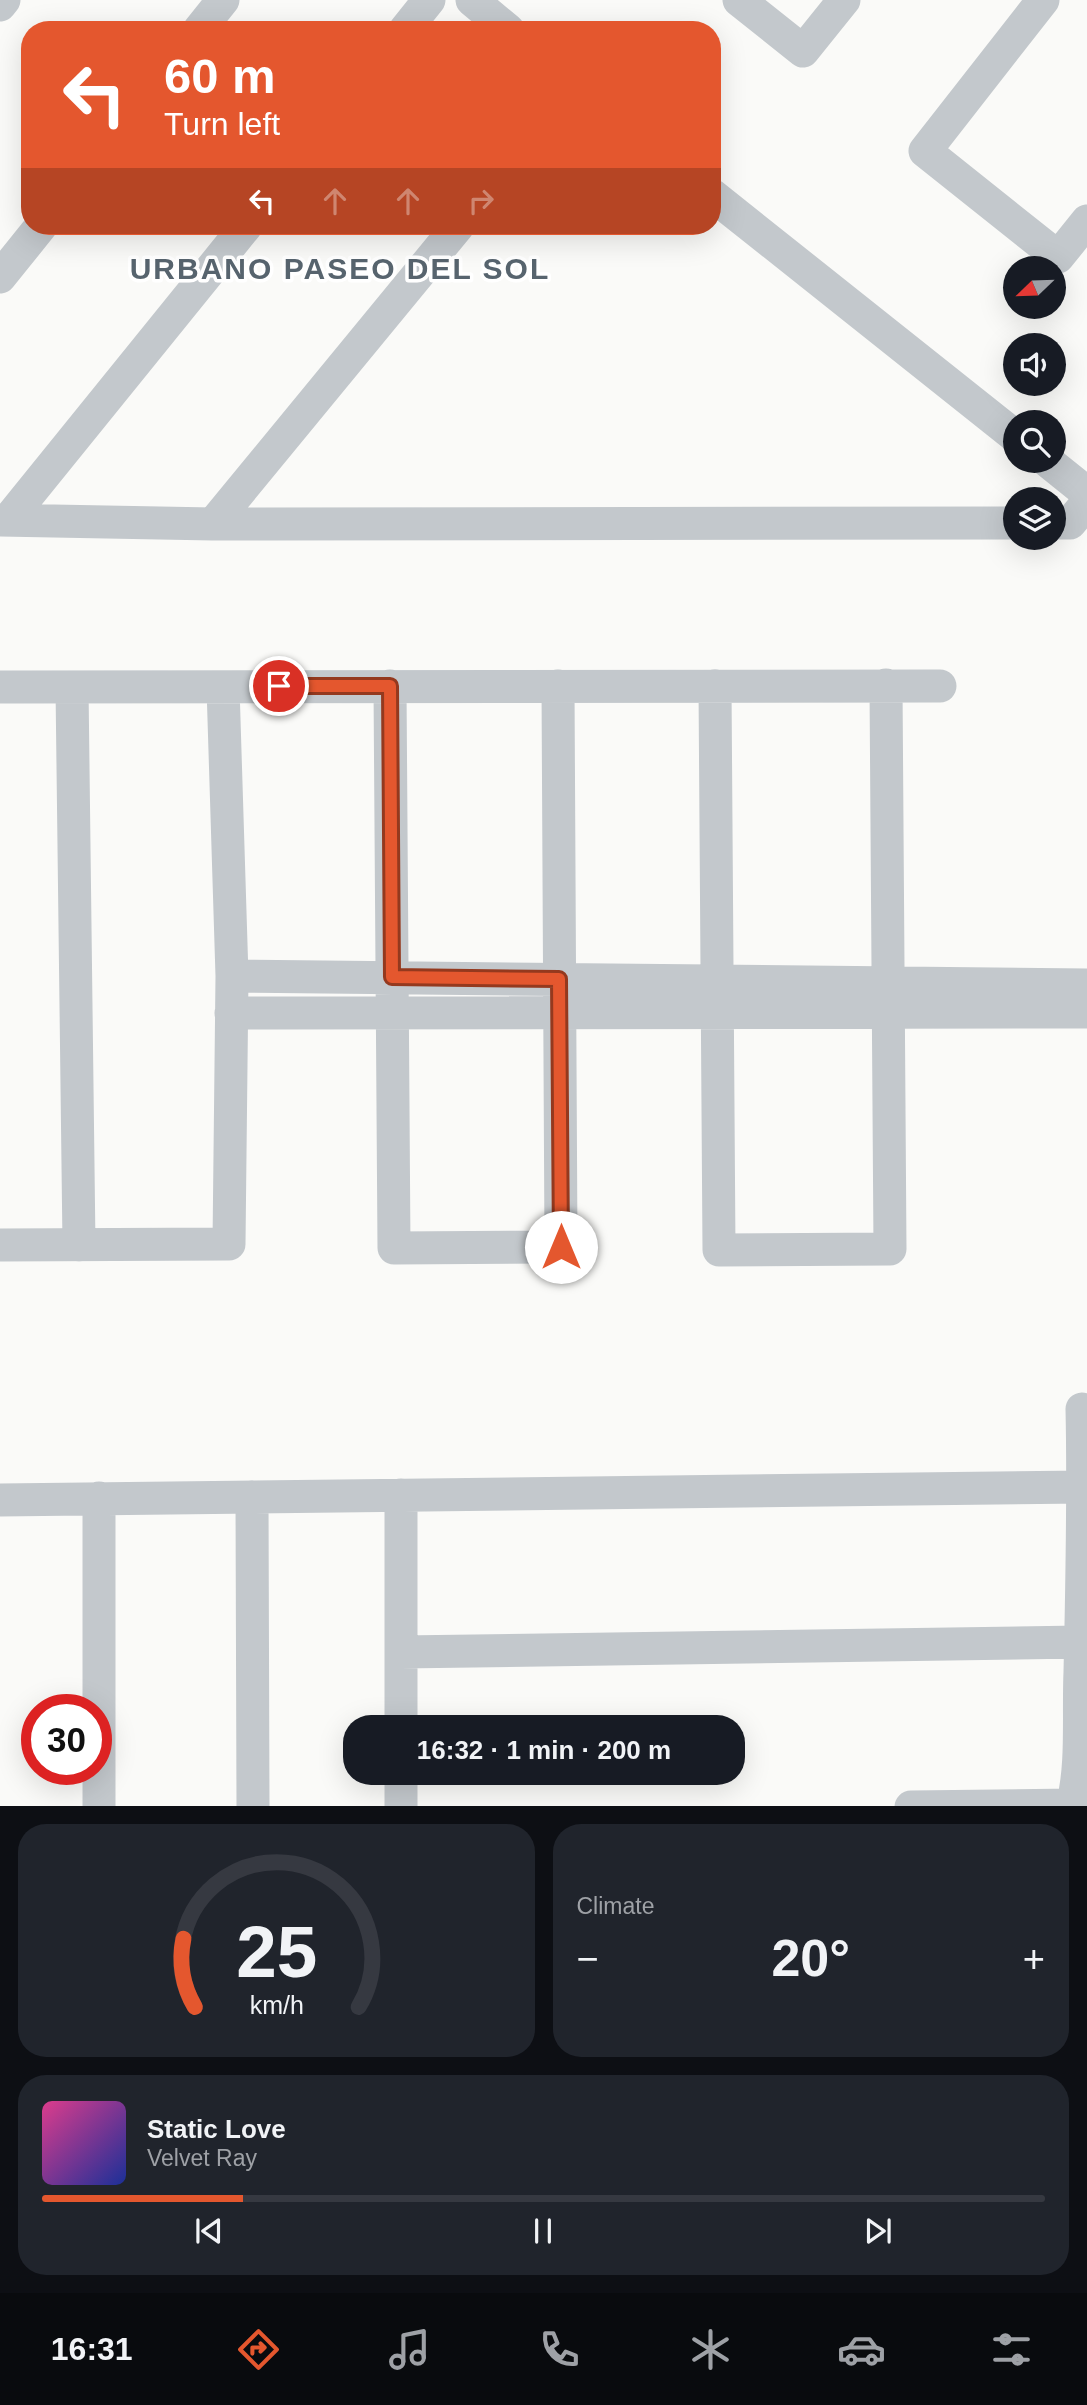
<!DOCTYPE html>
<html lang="en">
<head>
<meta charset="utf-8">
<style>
  :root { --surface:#171b24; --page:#20242c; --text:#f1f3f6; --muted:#9ea1a6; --line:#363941; --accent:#e4572e }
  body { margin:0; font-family:Helvetica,sans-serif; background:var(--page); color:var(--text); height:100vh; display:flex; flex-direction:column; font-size:26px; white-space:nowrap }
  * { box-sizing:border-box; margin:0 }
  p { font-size:23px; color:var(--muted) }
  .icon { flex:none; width:38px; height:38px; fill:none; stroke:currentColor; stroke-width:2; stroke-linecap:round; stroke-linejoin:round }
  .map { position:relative; height:1806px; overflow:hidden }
  .details { display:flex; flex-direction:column; gap:18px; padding:18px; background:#0d0f14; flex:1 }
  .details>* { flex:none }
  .top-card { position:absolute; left:21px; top:21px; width:700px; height:214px; border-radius:28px; box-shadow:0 7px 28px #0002; background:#e4572e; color:#fff; overflow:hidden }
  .needle { width:46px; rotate:247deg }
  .buttons { position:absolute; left:1003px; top:256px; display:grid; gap:14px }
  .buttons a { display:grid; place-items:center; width:63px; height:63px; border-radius:50%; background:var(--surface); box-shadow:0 7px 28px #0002; font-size:35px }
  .speed { position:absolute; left:21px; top:1694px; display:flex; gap:14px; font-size:35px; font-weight:700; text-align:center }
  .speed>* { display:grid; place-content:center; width:91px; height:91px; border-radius:50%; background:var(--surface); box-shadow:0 7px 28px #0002; line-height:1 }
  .speed .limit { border:10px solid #d22; background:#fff; color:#111 }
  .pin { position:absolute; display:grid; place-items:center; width:60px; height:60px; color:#fff; margin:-30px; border:4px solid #fff; border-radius:50%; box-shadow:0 2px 7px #0007 }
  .me { position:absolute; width:77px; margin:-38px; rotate:0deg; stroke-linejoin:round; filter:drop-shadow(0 0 5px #0008) }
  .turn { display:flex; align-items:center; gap:24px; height:147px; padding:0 28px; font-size:32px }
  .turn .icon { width:91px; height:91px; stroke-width:2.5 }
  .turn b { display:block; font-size:49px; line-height:60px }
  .lanes { display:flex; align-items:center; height:66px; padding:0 28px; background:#0003; justify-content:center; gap:35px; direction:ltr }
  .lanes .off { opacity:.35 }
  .big { font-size:52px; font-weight:600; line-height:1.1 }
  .details .widget { flex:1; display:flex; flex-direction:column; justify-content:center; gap:10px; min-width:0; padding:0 24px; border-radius:28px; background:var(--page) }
  .details .dial { align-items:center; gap:0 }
  .dial svg { height:182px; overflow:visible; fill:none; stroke:var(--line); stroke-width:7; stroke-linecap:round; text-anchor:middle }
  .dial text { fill:var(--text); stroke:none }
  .song { display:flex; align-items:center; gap:21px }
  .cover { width:84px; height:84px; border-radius:10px; background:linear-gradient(135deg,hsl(330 70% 55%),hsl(230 70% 35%)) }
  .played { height:7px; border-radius:4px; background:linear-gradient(90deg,var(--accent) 20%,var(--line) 20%) }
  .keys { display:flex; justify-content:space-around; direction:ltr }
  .heat { display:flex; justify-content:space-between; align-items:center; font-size:38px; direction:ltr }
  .details .tiles { flex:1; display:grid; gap:18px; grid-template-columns:1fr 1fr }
  .widget:last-child { grid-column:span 2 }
  .trip { position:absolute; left:343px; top:1715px; width:402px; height:70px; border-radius:28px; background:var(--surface); box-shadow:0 7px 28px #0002; font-weight:600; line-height:70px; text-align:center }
  .tab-bar { display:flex; height:112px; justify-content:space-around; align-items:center; background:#090b0e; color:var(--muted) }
  .tab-bar .icon { width:49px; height:49px }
  .tab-bar .active { color:var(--accent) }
  .tab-bar b { font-size:32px; color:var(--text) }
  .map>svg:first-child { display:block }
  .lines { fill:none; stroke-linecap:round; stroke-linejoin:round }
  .minor { stroke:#c3c8cc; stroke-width:33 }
  .route-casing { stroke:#94391e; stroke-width:18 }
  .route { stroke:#e4572e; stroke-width:12 }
  .labels { text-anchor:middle; stroke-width:7; stroke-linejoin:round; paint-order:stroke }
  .district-label { font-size:30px; font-weight:bold; letter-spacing:2px; fill:#57646e; stroke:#fff }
</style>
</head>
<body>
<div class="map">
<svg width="1087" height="1807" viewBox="0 0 1087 1807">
  <rect width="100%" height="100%" fill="#fafaf8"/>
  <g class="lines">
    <path class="minor" d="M472,0L508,30
      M739,0L803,51L844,0
      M1043,0L925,151L1058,257L1087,221
      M0,5L4,0
      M199,30L223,0
      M405,30L429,0
      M712,195L1015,436
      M0,277L41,226
      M1046,460L1087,493
      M0,520L213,524L1015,523
      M8,520L246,226
      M1054,523H1070L1087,503
      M213,524L458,226
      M390,686L394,1248L561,1247L558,686
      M715,686L719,1250L890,1249L886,685
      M0,687L940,686
      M72,687L79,1245
      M232,976L1087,985
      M231,1013L1087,1012
      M0,1245L229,1244L232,976L223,687
      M401,1495V1727
      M252,1497L253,1807
      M99,1498V1807
      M0,1500L1084,1487
      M401,1652L1080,1642
      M401,1773V1807
      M911,1807L1073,1805
      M1072,1807C1083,1764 1078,1716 1080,1672C1082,1584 1084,1497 1082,1409"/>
  </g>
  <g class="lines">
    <defs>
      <path id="route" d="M279,686H390L392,977L559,979L561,1247"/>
    </defs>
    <use href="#route" class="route-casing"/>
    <use href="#route" class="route"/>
  </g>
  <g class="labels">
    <g class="district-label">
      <text x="340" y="279">URBANO PASEO DEL SOL</text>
    </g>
  </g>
</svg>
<div class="buttons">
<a><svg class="needle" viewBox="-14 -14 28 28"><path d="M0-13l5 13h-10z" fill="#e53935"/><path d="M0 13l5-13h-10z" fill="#9ea1a6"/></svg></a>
<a><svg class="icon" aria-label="sound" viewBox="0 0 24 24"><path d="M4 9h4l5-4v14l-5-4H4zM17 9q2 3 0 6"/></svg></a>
<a><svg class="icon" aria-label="search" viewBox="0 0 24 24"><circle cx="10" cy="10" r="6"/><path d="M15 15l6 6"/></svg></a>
<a><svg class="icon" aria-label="layers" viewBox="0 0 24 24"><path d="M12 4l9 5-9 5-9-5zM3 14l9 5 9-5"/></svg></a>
</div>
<div class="speed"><div class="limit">30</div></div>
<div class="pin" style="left:279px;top:686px;background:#d93025"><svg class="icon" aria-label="arrive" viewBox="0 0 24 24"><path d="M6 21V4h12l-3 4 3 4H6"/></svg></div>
<svg class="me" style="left:561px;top:1247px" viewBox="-20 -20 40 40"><circle r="19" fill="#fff"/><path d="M0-13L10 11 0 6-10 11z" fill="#e4572e"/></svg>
<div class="trip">16:32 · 1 min · 200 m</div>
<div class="top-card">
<div class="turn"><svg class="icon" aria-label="left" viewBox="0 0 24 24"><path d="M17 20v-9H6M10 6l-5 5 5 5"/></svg><div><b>60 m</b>Turn left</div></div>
<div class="lanes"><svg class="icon" aria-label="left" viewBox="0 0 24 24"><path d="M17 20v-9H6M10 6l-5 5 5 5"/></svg><svg class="icon off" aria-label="ahead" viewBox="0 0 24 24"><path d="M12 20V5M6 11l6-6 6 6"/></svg><svg class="icon off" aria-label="ahead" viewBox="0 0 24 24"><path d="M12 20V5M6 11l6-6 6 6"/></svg><svg class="icon off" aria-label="right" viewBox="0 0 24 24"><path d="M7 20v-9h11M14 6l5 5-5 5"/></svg></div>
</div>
</div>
<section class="details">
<div class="tiles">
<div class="widget dial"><svg viewBox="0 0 100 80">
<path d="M14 69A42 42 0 1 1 86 69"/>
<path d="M14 69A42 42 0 0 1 9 39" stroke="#e4572e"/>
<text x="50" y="56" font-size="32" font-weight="700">25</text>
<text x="50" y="72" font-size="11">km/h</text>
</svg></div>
<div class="widget"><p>Climate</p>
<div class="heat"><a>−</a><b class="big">20°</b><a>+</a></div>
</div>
<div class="widget">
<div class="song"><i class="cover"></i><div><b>Static Love</b><p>Velvet Ray</p></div></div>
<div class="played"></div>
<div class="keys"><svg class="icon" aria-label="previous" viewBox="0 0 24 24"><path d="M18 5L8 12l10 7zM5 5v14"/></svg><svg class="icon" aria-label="pause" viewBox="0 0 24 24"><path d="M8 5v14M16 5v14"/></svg><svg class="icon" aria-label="next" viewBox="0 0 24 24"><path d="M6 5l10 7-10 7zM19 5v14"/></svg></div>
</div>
</div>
</section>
<nav class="tab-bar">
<b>16:31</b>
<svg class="icon active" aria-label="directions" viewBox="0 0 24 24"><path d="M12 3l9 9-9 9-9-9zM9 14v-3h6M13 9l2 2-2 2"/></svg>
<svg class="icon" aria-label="music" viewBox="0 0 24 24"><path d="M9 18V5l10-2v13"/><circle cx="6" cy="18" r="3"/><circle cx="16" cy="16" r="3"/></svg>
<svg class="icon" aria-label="phone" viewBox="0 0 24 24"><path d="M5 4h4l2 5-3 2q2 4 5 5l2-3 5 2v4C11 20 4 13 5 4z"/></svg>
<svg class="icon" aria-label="climate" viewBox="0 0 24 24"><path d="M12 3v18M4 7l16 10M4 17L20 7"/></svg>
<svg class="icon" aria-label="car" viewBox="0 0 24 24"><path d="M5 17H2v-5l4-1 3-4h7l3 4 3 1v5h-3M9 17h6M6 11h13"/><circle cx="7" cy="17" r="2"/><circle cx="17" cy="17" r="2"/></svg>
<svg class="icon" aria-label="filters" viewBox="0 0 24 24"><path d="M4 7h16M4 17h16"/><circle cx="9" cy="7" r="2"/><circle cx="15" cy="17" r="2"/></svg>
</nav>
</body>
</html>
